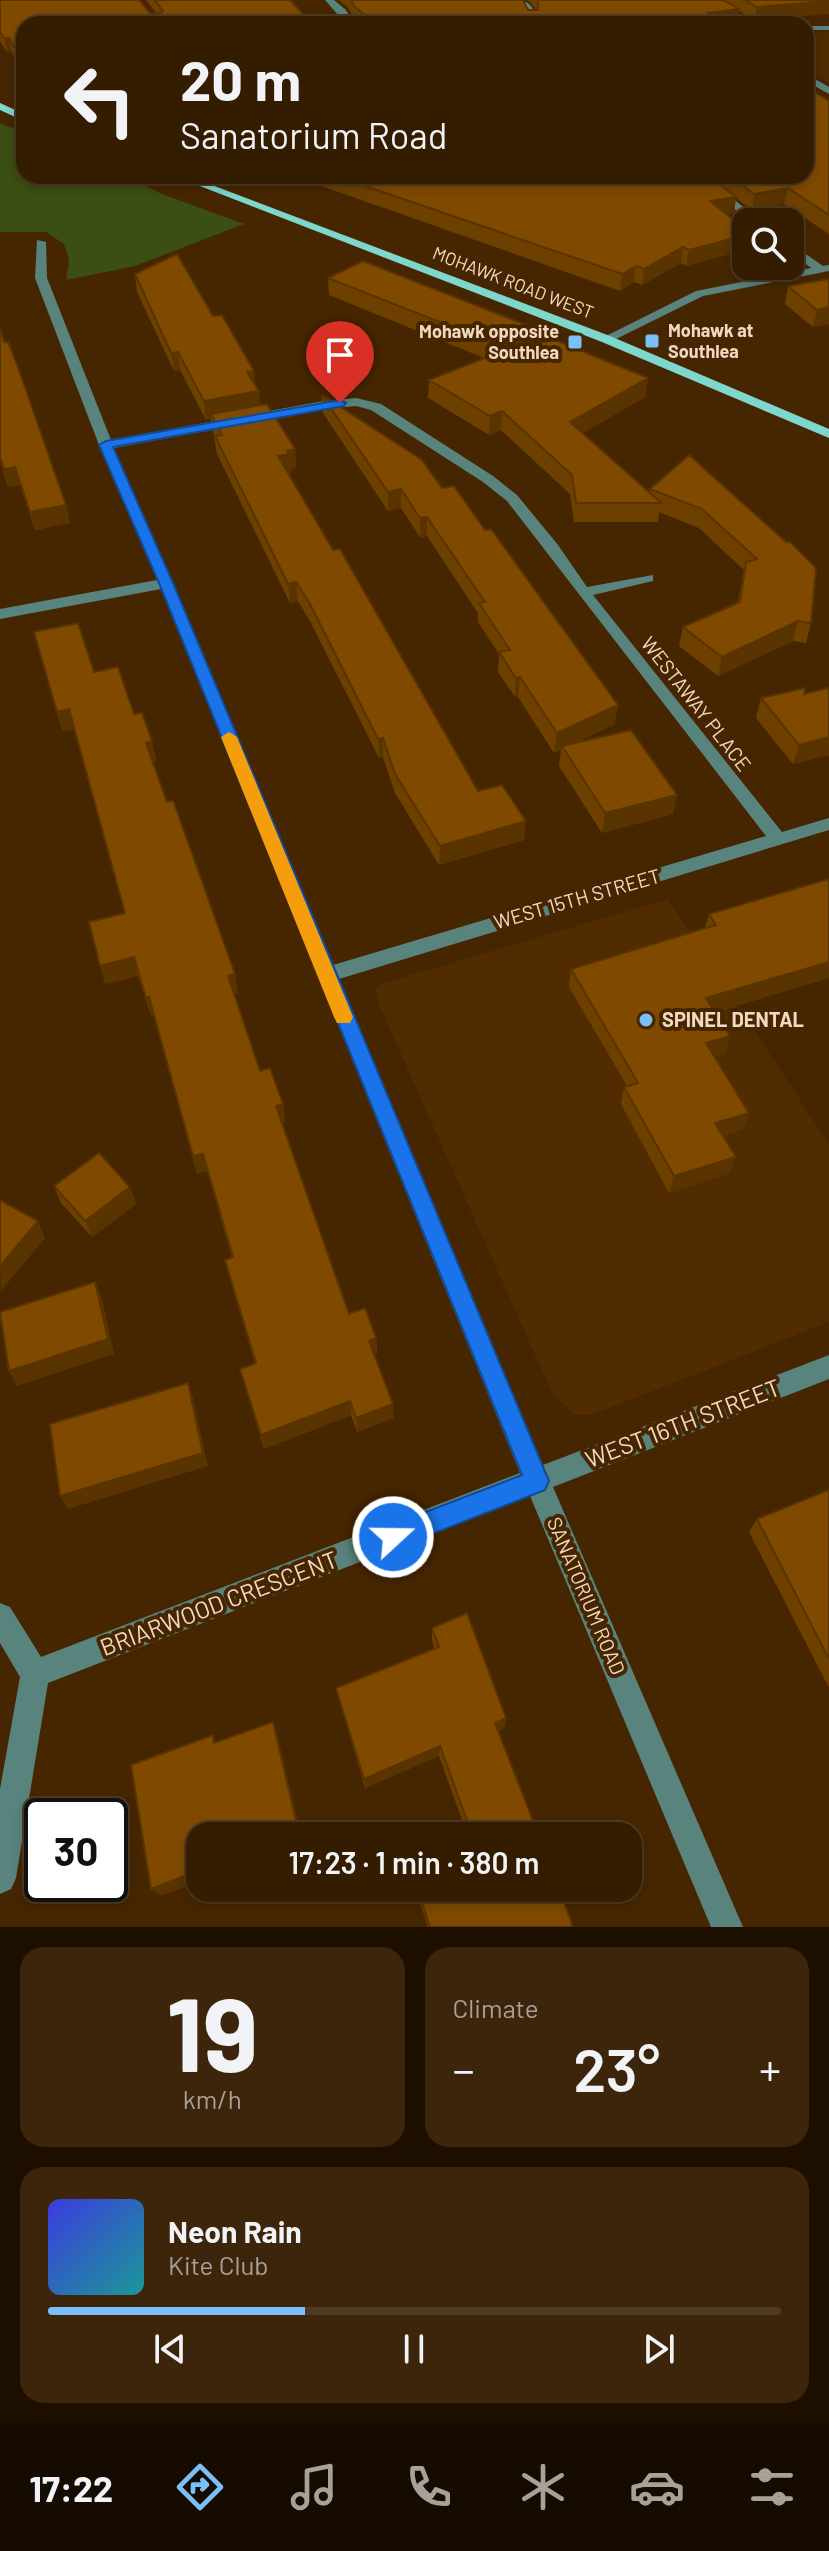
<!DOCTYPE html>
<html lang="en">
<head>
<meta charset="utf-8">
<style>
  :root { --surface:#341c00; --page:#3c250a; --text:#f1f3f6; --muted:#a9a199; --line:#4e3a22; --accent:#7abff8 }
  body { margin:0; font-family:Barlow,sans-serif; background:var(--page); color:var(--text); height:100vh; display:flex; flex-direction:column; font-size:30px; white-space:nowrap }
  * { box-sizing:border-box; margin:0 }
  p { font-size:26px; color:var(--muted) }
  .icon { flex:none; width:44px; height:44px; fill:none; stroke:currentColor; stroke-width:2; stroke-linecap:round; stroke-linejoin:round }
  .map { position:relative; height:1927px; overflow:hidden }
  .panel { display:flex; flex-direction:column; gap:20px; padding:20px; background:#1d0f00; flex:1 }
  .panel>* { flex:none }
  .banner { position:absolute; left:16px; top:16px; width:798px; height:168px; border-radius:24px; box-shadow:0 4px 12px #0003,0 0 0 2px var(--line); background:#341c00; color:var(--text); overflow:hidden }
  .buttons { position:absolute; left:732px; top:208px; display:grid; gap:16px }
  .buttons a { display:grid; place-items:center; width:72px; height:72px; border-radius:16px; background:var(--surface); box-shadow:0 4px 12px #0003,0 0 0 2px var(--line); font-size:40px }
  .speed { position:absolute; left:24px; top:1798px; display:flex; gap:16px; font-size:40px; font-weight:700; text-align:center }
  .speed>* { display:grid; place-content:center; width:104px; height:104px; border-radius:50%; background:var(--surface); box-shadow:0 4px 12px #0003,0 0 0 2px var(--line); line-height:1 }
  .speed .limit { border:4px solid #111; border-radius:12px; background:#fff; color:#111 }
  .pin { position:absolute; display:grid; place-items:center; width:68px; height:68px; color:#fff; margin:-82px -34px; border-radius:50% 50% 50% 0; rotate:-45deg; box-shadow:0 0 8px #0007 }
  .pin .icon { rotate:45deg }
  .me { position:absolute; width:88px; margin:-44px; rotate:69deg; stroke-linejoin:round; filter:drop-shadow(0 0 6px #0008) }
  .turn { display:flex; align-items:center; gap:28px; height:168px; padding:0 32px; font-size:36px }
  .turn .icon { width:104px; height:104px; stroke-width:2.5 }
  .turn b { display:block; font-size:56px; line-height:68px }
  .big { font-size:60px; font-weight:600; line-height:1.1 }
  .panel .widget { flex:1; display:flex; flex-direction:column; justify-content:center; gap:12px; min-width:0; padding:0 28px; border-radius:24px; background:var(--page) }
  .panel .dial { align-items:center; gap:0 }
  .dial b { font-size:104px; line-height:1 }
  .song { display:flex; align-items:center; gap:24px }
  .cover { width:96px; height:96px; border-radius:12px; background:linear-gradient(135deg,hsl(240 70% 55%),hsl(180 70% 35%)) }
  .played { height:8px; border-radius:4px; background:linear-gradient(90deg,var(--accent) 35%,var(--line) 35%) }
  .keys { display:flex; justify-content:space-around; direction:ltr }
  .heat { display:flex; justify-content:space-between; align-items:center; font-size:44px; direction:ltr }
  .panel .tiles { flex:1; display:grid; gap:20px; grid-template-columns:1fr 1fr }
  .widget:last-child { grid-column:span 2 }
  .trip { position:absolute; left:186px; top:1822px; width:456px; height:80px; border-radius:24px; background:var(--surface); box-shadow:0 4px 12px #0003,0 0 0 2px var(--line); font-weight:600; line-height:80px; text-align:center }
  .tab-bar { display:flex; height:128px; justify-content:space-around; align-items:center; background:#150b00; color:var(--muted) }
  .tab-bar .icon { width:56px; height:56px }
  .tab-bar .active { color:var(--accent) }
  .tab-bar b { font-size:36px; color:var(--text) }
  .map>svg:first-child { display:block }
  .built { fill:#502c00 }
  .green { fill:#3b4e13 }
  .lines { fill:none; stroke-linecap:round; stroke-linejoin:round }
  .minor { fill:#59837d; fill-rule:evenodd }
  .major { fill:#7dd7cc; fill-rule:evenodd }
  .wall { fill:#6d4000 }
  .shaded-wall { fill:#593400 }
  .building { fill:#7f4a00; stroke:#593400; stroke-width:2 }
  .route { fill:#1a73e8; stroke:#114b97; stroke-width:2 }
  .slow { fill:#f59e0b }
  .poi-dot { fill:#7abff8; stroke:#462600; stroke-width:3 }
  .labels { text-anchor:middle; stroke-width:8; stroke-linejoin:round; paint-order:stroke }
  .far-street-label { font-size:18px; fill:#f3d9c1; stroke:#462600 }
  .far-poi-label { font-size:18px; font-weight:bold; fill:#f3d9c1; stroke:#462600; text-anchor:start }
  .street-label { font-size:20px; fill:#f3d9c1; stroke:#462600 }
  .poi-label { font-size:20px; font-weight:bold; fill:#f3d9c1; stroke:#462600; text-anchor:start }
  .near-street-label { font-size:24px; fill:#f3d9c1; stroke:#462600 }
</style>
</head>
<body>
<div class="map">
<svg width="829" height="1927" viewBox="0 0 829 1927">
  <rect width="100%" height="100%" fill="#462600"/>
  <path class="built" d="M829,32V83L806,69V33Z
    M668,899L829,1144V1322L591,1415H575L552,1393L378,1002L375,988L384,983Z"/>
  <path class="green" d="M0,123L24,133V176H125L162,194L244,224L135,266L66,280L69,260L64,244L46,232H0Z"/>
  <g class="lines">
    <path class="minor" d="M325,0H334L346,10L354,24H346Z
      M516,0C529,0 536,8 535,21H529L524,7Z
      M705,0H715L755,24H745Z
      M806,26H829V30H806Z
      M806,74L829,87V94L806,81Z
      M692,176H703L763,222H751Z
      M37,240L46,242L47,278L111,440L324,401L356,398L381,404L493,476L517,495L558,545L587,587L653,575V581L593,595L782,832L829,818V830L339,979L543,1465L829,1355V1379L553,1487L743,1927H711L530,1496L48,1683L16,1878L11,1889L0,1894V1789L20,1677L0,1643V1603L10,1607L41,1657L520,1473L161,589L0,619V609L157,580L99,445L35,278ZM356,406L371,410L483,482L507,501L766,836L333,965L114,448L324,409Z
      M790,243L823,266L829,265V271L703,296L610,342L600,339L696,291L811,268L790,251Z"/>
    <path class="major" d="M0,103L24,114V121L0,110Z
      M174,176H188L610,336L829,429V438L602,342Z"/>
  </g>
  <path class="wall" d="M0,0L156,13L146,0H290L312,24H24V60L17,61L11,51L7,52L0,41Z
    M339,0H523L528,10H536L529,1L526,0H829L755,20L739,11L737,23L726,24H360L356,21L348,8Z
    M829,101V234L784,204L752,210L736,198L734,213L725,214L686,266L681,263L642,285L634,282L620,291L293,176H806Z
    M135,274L213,316L254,371L255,385L261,405L295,449L296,468L290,469L291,473H288L478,791L524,840L439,865L395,793L383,757L379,758L311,623L298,601L290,603L217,454L211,419L206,420L180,370L174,371L137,292Z
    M328,278L534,328L533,344L648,378L645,397L582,433L649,493L650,489L689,455L811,623L806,643L793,641L718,676L679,646L683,627L738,602L744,570L699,528L659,512L658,522H574L570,494L501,430L489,435L428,398L429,380L484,358L329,295Z
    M829,279V324L813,327L785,304L788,286Z
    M0,329L66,505L70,523L35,530L20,485L8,487L0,460Z
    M322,395L442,488L615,724L575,743L673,814L602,833L559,766L561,750L554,753L518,697H515L498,672L499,654L478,622V613L427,536L420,537L401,508L388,511L323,413Z
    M34,632L94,672L134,714L152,741L156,761L153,762L238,993L234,994L260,1071L283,1104L285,1122L282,1123L349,1314L376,1338L377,1353L374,1354L394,1418L357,1432L351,1415L264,1449L240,1369L255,1364L225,1260L232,1258L207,1171L197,1174L154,1016H151L138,976L105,984L125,913L74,729L62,731Z
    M829,688V755L793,764L756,718L761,698L804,694Z
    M829,879V978L715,1012L725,1053L714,1056L749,1113L743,1129L723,1136L730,1173L669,1193L621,1104L624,1087L627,1086L569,987L571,969L705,928L709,914Z
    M54,1186L130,1187L136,1204L92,1237L61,1203Z
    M829,1490V1686H828L749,1532L757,1519Z
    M432,1628L506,1718L504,1728L498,1731L539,1836L465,1828L439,1756L365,1788L336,1688L434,1648L432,1640Z
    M415,1888H559L573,1927H428Z"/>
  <path class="shaded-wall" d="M829,1V14L755,20L757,7Z
    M739,9L737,23L727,24L708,13Z
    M4,38H9L11,51L7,52Z
    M22,46L24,60L17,61L14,47Z
    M614,176H668L614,188Z
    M788,188L784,204L752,210L754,194Z
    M736,197L734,213L707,217L710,201Z
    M746,235V250L686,266L689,250Z
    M683,247L681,263L642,285L644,269Z
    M636,266L634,282L620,291L622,274Z
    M829,307V324L813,327L817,310Z
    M534,328L533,346L499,364L500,346Z
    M178,352L180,370L174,371L171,353Z
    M254,371L256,389L247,372Z
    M648,378L645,397L569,441L570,422Z
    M259,391L261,409L211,414V419L206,420L204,401Z
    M502,411L501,430L489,435L490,416Z
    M295,449L296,468L290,469L291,473L280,475L278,456L287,451Z
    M15,467L20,485L8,487L4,469Z
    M401,489V508L388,511V492Z
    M66,505L70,523L35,530L30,512Z
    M427,517V536L420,537V518Z
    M296,582L298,601L290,603L288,584Z
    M798,621L793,641L718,676L722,657Z
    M520,677L518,697H515L516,678Z
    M618,705L615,724L563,749L562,746L561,750L554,753L557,733Z
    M69,709L74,729L62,731L57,712Z
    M829,737V755L793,764L799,745Z
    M383,738V757L379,758L378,739Z
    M152,741L156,761L150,762L146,743Z
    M677,795L673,814L602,833L605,813Z
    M526,821L524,840L439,865L440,846Z
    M134,957L138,976L105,984L100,966Z
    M829,962V978L701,1016L706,998Z
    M235,974L238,993L232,995L228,976Z
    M149,997L154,1016H151L146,998Z
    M730,1036L725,1053L701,1061L706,1043Z
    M283,1104L285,1122L278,1124L276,1106Z
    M749,1113L743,1129L710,1140L715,1123Z
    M203,1154L207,1171L197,1174L193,1156Z
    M736,1157L730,1173L669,1193L674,1176Z
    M130,1187L136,1204L92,1237L85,1221Z
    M38,1221L45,1238L1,1291L0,1266Z
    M95,1282L102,1298L114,1354L17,1386L9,1371Z
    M376,1338L377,1353L370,1356L369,1341Z
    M188,1383L193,1398L208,1466L68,1509L60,1496Z
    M350,1401L351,1415L264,1449L261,1435Z
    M393,1404L394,1418L357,1432L356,1418Z
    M506,1718L504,1728L493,1733L495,1723Z
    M273,1722L277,1734L300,1830L286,1836H258Z
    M440,1746L439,1756L365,1788L364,1779Z
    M200,1870V1881L161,1896L151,1889Z"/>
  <path class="building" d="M0,0H139L150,13L160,14L163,11L155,0H290L312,24H24V49L22,46L14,47L9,38H4L0,32Z
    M351,0H523L528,10H538V0H723L739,9L708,13L726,24H376L355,7Z
    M745,0H829V1L757,7Z
    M806,87L829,101V215L788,188L754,194L731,176H806Z
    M336,176H614L622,181L650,176H709L736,197L710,201L746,230V235L689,250L683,247L644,269L636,266L622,274Z
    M177,254L213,316L222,315L254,371L247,372L259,391L204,401L178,352L171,353L135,274Z
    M363,261L534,328L500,346L328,278Z
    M829,279V307L817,310L788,286Z
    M0,329L4,342H8L18,367L66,505L30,512L15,467L4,469L0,457Z
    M555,340L648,378L570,422L661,503H576L572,475L502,411L490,416L429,380L510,348Z
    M322,395L422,460L442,488L454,486L485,530L491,529L618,705L557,733L520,677L516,678L499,652L510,650L479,603L485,602L427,517L420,518L401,489L388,492Z
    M267,404L295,449L287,451L289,454L278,456L333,550L340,549L478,791L502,785L526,821L440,846L395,774L383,738L378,739L310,604L296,582L288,584L215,436L222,435L211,414Z
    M689,455L786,542H790L816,568L811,623L798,621L722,657L683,627L740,602L746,562L757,559L702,509L650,489Z
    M78,623L94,672L118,667L134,714L142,713L152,741L146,743L167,802L173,800L235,974L228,976L260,1071L270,1068L283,1104L276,1106L349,1314L365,1308L376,1338L369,1341L393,1404L356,1418L350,1401L261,1435L240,1369L256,1363L225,1260L233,1257L203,1154L193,1156L149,997L146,998L134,957L100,966L89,922L125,913L69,709L57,712L34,632Z
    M805,688L804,694L829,688V737L799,745L761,698Z
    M631,730L677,795L605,813L562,746Z
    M829,879V962L706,998L730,1036L706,1043L749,1113L715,1123L736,1157L674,1176L624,1087L638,1083L571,969L716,925L709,914Z
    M99,1153L130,1187L85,1221L54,1186Z
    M0,1200L38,1221L0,1266Z
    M95,1282L108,1339L9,1371L0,1312Z
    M188,1383L203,1453L60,1496L50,1424Z
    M829,1490V1659L757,1519Z
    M467,1613L506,1718L495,1723L539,1836H449L469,1826L440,1746L364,1779L336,1688L439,1647L432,1628Z
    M273,1722L296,1821L258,1836H200V1870L151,1889L131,1765L213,1735L214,1743Z
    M417,1888H559L573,1927H430Z"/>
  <path class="route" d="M340,400L346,403L344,406L113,447L173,583L549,1481L545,1490L393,1549L384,1546L381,1537L384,1528L522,1475L159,583L99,445L106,441Z"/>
  <path class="slow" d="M229,732L237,737L353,1017L350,1023H337L334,1017L221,737Z"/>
  <g class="poi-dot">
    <rect x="644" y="333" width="16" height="16" rx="4"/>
    <rect x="567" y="334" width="16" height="16" rx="4"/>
    <circle cx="646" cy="1020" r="8"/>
  </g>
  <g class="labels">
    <g class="far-street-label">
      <text transform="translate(513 283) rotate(21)" y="6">MOHAWK ROAD WEST</text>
    </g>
    <g class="far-poi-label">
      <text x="668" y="337">Mohawk at<tspan x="668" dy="21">Southlea</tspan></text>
      <text x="559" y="338" text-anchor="end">Mohawk opposite<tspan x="559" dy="21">Southlea</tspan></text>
    </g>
    <g class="street-label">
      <text transform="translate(696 704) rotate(52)" y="7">WESTAWAY PLACE</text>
      <text transform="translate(577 899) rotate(-16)" y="7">WEST 15TH STREET</text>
      <text transform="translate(586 1596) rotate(67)" y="7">SANATORIUM ROAD</text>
    </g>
    <g class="poi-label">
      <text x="662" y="1027">SPINEL DENTAL</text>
    </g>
    <g class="near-street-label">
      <text transform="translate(683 1424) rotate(-21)" y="8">WEST 16TH STREET</text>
      <text transform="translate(219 1604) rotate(-21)" y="8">BRIARWOOD CRESCENT</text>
    </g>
  </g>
</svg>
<div class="buttons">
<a><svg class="icon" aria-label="search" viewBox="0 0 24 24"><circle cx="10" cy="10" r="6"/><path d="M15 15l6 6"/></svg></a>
</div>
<div class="speed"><div class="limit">30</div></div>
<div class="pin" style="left:340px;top:403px;background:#d93025"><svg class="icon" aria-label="arrive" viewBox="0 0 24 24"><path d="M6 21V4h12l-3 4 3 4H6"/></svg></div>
<svg class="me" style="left:393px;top:1537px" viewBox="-20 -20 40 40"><circle r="17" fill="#1a73e8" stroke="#fff" stroke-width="3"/><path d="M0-11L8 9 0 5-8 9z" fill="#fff"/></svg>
<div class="trip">17:23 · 1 min · 380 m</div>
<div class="banner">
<div class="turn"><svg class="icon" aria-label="left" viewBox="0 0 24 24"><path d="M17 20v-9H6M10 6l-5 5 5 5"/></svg><div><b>20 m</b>Sanatorium Road</div></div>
</div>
</div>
<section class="panel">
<div class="tiles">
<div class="widget dial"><b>19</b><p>km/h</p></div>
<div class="widget"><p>Climate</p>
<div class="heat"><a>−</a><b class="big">23°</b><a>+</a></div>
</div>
<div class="widget">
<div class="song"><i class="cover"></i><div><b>Neon Rain</b><p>Kite Club</p></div></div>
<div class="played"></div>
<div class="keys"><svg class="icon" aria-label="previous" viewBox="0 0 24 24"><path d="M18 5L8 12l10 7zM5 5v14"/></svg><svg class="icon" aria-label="pause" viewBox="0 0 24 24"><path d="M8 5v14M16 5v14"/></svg><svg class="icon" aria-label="next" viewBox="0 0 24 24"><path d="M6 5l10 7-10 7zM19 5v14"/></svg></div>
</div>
</div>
</section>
<nav class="tab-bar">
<b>17:22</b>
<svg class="icon active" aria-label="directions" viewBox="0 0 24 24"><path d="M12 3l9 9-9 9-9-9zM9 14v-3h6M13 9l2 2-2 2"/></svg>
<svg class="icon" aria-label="music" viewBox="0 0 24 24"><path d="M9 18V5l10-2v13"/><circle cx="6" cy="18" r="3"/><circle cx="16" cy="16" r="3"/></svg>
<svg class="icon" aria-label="phone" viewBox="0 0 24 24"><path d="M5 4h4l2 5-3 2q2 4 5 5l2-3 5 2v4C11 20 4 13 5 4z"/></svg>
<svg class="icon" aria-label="climate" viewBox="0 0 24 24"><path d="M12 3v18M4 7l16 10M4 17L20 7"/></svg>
<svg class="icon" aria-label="car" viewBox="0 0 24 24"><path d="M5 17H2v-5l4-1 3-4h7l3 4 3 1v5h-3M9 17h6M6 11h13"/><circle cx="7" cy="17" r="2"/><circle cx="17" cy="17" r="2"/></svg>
<svg class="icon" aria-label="filters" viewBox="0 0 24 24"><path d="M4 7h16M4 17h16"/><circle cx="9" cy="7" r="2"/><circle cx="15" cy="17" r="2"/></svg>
</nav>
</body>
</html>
